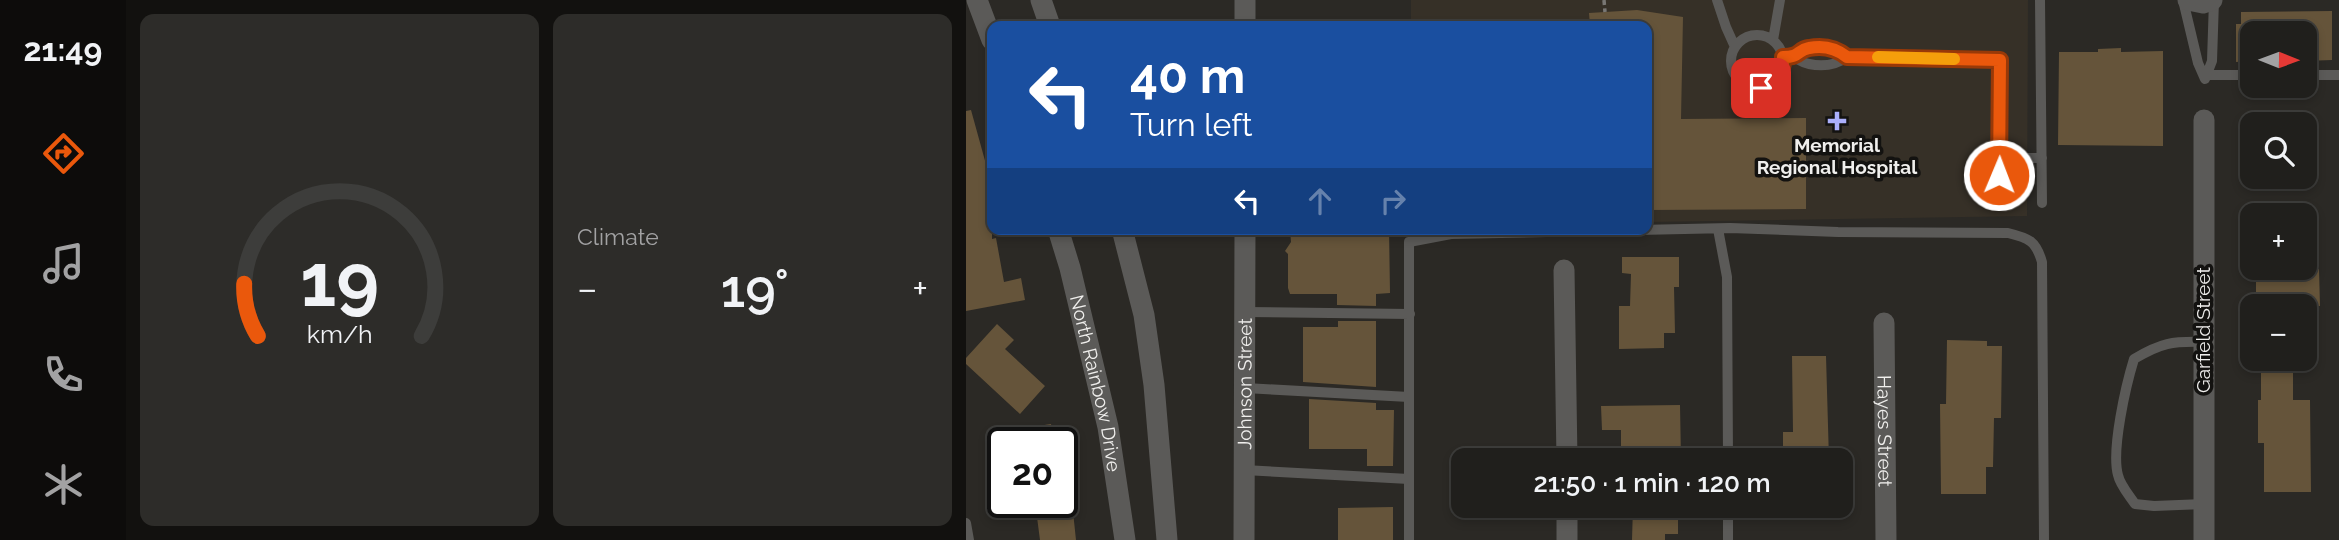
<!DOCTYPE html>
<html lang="en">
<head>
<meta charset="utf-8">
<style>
  :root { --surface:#201f1c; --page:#2d2c29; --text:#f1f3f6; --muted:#a2a2a3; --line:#3d3d3b; --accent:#ea580c }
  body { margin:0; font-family:Raleway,sans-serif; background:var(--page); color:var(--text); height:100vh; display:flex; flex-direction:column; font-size:26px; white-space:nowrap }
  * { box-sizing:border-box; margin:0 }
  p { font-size:23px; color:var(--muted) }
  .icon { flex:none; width:38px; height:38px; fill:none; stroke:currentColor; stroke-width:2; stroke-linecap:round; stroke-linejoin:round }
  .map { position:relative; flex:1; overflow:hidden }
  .sheet { display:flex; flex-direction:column; gap:14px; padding:14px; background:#12110f; width:840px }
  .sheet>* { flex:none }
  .top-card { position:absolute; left:21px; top:21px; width:665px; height:214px; border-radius:14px; box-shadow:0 4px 10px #0003,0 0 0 2px var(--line); background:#1a4fa0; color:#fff; overflow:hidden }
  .needle { width:46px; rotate:91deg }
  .tools { position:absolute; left:1274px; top:21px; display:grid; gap:14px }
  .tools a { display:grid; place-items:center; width:77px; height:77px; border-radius:14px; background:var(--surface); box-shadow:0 4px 10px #0003,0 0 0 2px var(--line); font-size:35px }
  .speed { position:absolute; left:21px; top:427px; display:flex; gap:14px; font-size:35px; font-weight:700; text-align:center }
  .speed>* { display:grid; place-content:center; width:91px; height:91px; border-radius:50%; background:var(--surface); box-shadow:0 4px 10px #0003,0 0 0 2px var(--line); line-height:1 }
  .speed .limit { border:4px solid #111; border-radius:10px; background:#fff; color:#111 }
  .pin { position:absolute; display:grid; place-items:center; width:60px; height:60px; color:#fff; margin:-30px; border-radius:14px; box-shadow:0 4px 10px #0006 }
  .me { position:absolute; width:77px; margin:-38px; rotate:1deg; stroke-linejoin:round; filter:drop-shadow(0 0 5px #0008) }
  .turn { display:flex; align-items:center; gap:24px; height:147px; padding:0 28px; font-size:32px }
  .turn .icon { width:91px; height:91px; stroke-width:2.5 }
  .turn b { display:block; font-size:49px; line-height:60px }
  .lanes { display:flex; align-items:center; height:66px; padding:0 28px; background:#0003; justify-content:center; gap:35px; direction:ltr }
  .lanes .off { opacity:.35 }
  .big { font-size:52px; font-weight:600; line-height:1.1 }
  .sheet .widget { flex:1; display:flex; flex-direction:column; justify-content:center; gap:10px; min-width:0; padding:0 24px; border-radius:14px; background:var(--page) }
  .sheet .dial { align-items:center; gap:0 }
  .dial svg { height:182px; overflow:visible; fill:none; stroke:var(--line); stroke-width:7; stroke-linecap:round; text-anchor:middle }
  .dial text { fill:var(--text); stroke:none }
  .heat { display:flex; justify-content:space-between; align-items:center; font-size:38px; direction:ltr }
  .sheet .tiles { flex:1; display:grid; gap:14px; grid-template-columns:repeat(2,1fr) }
  .trip { position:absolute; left:485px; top:448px; width:402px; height:70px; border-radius:14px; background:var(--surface); box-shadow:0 4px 10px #0003,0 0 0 2px var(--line); font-weight:600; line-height:70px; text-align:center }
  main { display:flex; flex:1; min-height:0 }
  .menu { display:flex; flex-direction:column; width:126px; justify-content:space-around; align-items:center; background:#0d0c0b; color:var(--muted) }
  .menu .icon { width:49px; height:49px }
  .menu .active { color:var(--accent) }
  .menu b { font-size:32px; color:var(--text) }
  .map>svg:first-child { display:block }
  .built { fill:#363027 }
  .building { fill:#65543a }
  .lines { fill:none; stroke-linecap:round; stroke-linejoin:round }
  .path { stroke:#797774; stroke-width:3.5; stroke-dasharray:5 3.5; stroke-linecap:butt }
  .service { stroke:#5b5a58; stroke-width:10 }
  .minor { stroke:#5b5a58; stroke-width:21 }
  .tertiary { stroke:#5b5a58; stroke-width:21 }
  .route-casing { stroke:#983908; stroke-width:18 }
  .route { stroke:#ea580c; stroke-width:12 }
  .slow { stroke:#f59e0b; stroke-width:12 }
  .poi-dot { fill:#abaffb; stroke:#131210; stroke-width:2.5 }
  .labels { text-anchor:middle; stroke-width:7; stroke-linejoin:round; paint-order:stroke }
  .poi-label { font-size:19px; font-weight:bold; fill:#f0efed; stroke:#131210 }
  .street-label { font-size:19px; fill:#f0efed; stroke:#131210 }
</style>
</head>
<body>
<main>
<nav class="menu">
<b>21:49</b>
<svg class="icon active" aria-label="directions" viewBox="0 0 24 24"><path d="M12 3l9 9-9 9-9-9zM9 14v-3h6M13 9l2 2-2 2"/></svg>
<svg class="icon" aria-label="music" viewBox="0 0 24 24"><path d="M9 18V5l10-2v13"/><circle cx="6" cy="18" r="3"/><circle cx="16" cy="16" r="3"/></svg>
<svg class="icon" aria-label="phone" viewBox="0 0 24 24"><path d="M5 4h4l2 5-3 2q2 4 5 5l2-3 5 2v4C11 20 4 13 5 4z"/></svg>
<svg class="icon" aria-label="climate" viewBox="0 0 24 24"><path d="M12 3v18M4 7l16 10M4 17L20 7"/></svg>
</nav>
<section class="sheet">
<div class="tiles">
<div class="widget dial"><svg viewBox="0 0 100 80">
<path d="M14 69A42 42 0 1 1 86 69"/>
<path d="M14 69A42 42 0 0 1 8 46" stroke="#ea580c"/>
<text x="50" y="56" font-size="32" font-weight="700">19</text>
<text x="50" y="72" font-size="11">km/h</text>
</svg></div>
<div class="widget"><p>Climate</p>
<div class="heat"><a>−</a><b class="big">19°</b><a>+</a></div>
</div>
</div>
</section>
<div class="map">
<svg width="1373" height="540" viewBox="0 0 1373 540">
  <rect width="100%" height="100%" fill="#2b2925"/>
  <path class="built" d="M445,0H1062L1061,216L681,222V26H445Z"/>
  <path class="building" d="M671,10L717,17L715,119L840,118V209L681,210V26H624L623,13Z
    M1366,11V60L1339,61V33H1286V61L1270,62V24H1275V12Z
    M1155,48V52L1197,51V146L1092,145L1093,52H1132V49Z
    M5,110L26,186V239L30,238L38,282L55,278L59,300L0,311V111Z
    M324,229H423L424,293L410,294V306L371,305V294H324L322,288V254L319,251L325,242Z
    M656,257H713V287H708L709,333H698V348L653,349V306H664L665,274L656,273Z
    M1290,268L1353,269L1354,306H1325V293H1290Z
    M372,321H410V387L337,382V327H372Z
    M31,324L48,340L39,349L79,386L54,414L0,364V358Z
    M981,340L1021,341V346H1036L1035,418H1028L1027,467H1020V494H975L974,404H980Z
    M826,356H860L863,460H817V432H827Z
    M1295,359H1327V400H1344L1345,492H1298V443H1292V400H1295Z
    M343,399L410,403V410H428L427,466H401V449H343Z
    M714,405L715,460H655V430H636L635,406Z
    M85,424L88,443H27L26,433Z
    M69,502H106L110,540H74Z
    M667,506L712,508V534H699V540H666Z
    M427,507V540H372V508Z"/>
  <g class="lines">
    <path class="path" d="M638,0L639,12
      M41,22H60"/>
    <path class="service" d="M751,0L760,27L769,47
      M1074,0L1076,203
      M1217,0L1232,63L1239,79
      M765 61a26 26 0 1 1 52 0a26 26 0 1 1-52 0Z
      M807,40L814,0
      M829,56C846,44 864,43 881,57
      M817,57C834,56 831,62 843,64C857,67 870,65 881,57L1034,60L1033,192
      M1241,75H1286
      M1339,75H1373
      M1239,79L1246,61L1248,0
      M1033,158H1076
      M752,229L761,277L762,460
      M278,312L444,314
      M1238,342C1206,341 1195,343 1168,359C1160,385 1145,450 1152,475C1154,485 1163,495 1169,504L1188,506L1238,504
      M279,388L443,397
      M278,470L443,479
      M762,506V540
      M0,523L3,540
      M443,540V242L485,234L764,228L872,232L1042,233C1063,238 1070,241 1076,262L1078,540"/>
    <g class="minor">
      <path d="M11,0L26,40"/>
      <path d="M75,0L84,26"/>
      <path id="s1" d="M92,229L104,268L142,427L159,540"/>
      <path d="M156,229L178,315L188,385L201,540"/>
      <path d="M598,270L601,460"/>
      <path id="s2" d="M918,323L920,540"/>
      <path d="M601,506V540"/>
      <path d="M1238,540V120"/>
    </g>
    <g class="tertiary">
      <path d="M1222,0L1237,3L1246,0"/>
      <path d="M279,26V0"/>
      <path id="s3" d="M278,540L279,229"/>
    </g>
  </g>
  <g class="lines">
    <defs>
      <path id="route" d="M795,88C810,83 818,73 817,57C835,57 831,50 843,48C858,45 870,48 881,57L1034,60L1033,175"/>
    </defs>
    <use href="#route" class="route-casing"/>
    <use href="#route" class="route"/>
    <path class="slow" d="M912,57L988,59"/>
  </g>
  <path class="poi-dot" d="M867.5 110.5h7v7h7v7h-7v7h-7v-7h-7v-7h7z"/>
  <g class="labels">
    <g class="poi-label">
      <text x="871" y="152">Memorial<tspan x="871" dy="22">Regional Hospital</tspan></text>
    </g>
    <g class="street-label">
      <text transform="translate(1237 330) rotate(-90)" y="7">Garfield Street</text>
      <text dy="7" stroke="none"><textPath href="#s1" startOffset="159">North Rainbow Drive</textPath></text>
      <text dy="7" stroke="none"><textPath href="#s3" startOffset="156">Johnson Street</textPath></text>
      <text dy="7" stroke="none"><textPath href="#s2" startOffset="108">Hayes Street</textPath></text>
    </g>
  </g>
</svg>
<div class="tools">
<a><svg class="needle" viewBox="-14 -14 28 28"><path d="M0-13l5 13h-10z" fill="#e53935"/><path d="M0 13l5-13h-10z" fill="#a2a2a3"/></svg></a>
<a><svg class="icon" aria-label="search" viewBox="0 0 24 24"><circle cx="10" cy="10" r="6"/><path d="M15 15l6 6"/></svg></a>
<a>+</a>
<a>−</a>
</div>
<div class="speed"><div class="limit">20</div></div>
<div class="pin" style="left:795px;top:88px;background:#d93025"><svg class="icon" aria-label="arrive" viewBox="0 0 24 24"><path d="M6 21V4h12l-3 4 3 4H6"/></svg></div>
<svg class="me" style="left:1033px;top:175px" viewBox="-20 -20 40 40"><circle r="17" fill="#ea580c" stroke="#fff" stroke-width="3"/><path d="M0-11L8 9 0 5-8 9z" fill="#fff"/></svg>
<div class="trip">21:50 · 1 min · 120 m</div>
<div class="top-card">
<div class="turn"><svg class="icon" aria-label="left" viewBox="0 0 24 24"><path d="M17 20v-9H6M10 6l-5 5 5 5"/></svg><div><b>40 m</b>Turn left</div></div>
<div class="lanes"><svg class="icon" aria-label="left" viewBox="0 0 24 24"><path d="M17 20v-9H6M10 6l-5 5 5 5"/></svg><svg class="icon off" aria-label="ahead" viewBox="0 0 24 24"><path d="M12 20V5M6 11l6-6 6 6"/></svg><svg class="icon off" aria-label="right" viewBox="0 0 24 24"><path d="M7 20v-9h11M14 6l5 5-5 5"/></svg></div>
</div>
</div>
</main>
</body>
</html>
